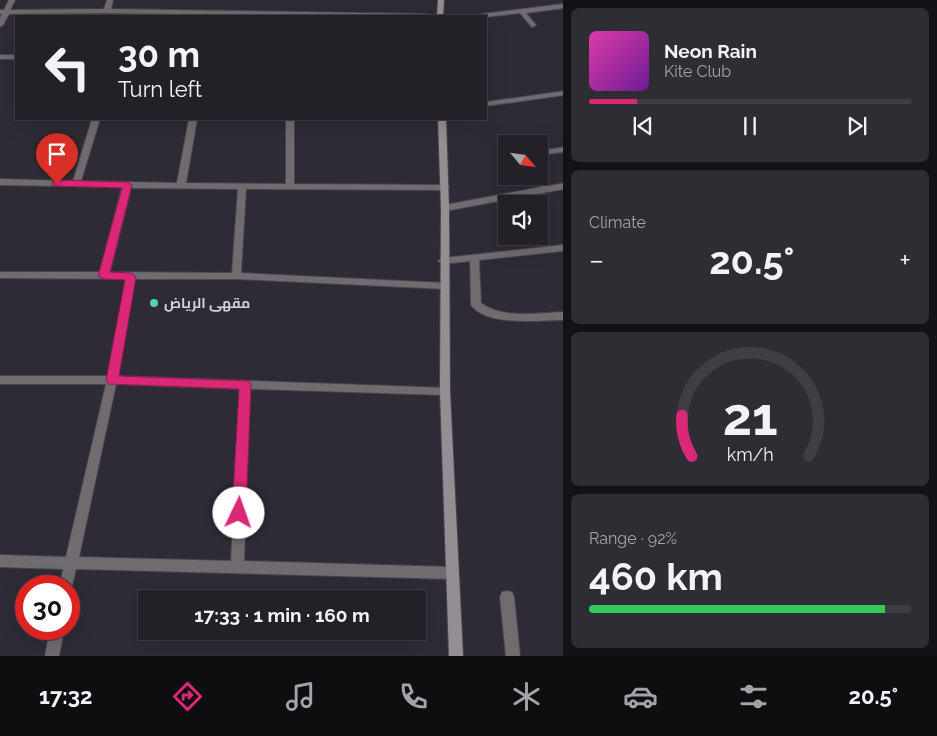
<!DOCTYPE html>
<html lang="en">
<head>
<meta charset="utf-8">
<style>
  :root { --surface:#232028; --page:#2f2d34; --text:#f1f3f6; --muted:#a3a3a8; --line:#403e45; --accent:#db2777 }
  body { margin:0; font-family:Raleway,Cairo,sans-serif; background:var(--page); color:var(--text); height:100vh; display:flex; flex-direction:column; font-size:19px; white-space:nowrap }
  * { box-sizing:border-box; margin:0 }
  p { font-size:16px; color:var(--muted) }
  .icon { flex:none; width:28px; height:28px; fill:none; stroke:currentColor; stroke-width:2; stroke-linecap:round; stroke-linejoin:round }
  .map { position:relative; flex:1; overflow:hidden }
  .panel { display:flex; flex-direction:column; gap:8px; padding:8px; background:#131216; width:374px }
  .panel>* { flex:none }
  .top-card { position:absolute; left:15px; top:15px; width:472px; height:105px; border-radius:0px; box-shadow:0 5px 20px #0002,0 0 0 1px var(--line); background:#232028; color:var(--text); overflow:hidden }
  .needle { width:32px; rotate:119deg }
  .buttons { position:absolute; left:498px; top:135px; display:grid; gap:10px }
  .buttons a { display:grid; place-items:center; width:50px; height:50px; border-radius:0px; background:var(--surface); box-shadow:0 5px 20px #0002,0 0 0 1px var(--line); font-size:25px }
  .speed { position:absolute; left:15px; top:575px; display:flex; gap:10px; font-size:25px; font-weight:700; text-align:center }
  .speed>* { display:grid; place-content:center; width:65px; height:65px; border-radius:50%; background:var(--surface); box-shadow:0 5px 20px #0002,0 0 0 1px var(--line); line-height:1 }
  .speed .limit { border:8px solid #d22; background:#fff; color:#111 }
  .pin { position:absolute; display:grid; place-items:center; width:42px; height:42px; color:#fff; margin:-51px -21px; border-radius:50% 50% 50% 0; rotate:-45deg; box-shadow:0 0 5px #0007 }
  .pin .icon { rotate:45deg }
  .me { position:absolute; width:55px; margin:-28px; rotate:3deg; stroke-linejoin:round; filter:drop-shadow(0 0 4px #0008) }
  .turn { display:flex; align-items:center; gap:18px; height:105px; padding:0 20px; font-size:22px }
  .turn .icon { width:65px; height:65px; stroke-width:2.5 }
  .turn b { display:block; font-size:35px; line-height:42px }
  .big { font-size:38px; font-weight:700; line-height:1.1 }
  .panel .widget { flex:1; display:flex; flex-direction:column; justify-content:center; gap:8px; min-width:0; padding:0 18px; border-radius:8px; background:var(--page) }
  .panel .dial { align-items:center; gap:0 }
  .dial svg { height:130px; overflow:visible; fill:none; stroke:var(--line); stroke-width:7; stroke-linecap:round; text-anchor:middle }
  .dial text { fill:var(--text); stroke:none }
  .song { display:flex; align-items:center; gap:15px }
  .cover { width:60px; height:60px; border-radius:8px; background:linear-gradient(135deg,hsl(320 70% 55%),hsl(280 70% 35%)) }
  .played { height:5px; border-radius:2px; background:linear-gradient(90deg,var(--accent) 15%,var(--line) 15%) }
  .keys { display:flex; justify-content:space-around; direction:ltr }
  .heat { display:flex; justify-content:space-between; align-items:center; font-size:28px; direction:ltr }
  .charge { height:8px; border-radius:4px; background:linear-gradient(90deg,#34c759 92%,var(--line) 0) }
  .trip { position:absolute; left:138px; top:590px; width:288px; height:50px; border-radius:0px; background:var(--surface); box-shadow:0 5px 20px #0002,0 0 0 1px var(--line); font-weight:700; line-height:50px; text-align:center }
  .menu { display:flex; height:80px; justify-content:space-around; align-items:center; background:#0e0d10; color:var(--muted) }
  .menu .icon { width:35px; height:35px }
  .menu .current { color:var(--accent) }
  .menu b { font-size:22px; color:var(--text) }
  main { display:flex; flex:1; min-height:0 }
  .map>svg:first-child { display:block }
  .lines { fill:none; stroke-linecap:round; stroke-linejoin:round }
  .lane-casing { stroke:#49464f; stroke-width:2 }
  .street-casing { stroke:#49464f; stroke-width:2 }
  .secondary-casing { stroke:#49464f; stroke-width:2 }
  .lane { fill:#6f6b6f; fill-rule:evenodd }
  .street { fill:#6f6b6f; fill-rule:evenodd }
  .secondary { fill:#948d94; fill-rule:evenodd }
  .route { fill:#db2777; stroke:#8e194d }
  .poi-dot { fill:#57cec1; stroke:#2f2b35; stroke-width:2 }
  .labels { text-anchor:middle; stroke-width:5; stroke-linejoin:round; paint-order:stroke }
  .poi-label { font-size:14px; font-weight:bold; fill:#d4d1d8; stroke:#2f2b35; text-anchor:start }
</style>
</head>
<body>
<main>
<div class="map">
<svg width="564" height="656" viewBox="0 0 564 656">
  <rect width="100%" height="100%" fill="#2f2b35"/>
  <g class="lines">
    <defs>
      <path id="lane" d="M507,591L512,592L514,597L520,656H506L500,597L502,592Z"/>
      <path id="street" d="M9,0H15L10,10L104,9L107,0H113L111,9L425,14L428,16H317L107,13L9,14L3,25L0,27V18L2,14H0V10H4Z
        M564,4V8L526,13L536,25L533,27L531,26L520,13L486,17L479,16L482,14Z
        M0,55H16V59H0Z
        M564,91V95L486,106V102Z
        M92,119H100L81,181L177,183L189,119H197L186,183L286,184V119H294V184L448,185L449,187L445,190L246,189L241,273L445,283L450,286L445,289L236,279H135L118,376L449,388L450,391L449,394L445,395L250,389L244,561L452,567L457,569L458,573L457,577L452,579L76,569L72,586L69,591V586H60L63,569L0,567V555L66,557L106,384H0V376H108L126,279L0,278V272H100L122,187L0,185V179L73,181ZM131,188L238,189L232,273L110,272ZM116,384L240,389L231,561L79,557Z
        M564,147V152L539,155V151Z
        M539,174L549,186L564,183V189L445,211L441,208L445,205L541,187L533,176H539Z
        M564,245V251L479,260L481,303C503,319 537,313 564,312V320C539,320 487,327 471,305L470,261L443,264L438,261L443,258Z
        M50,629H64L59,656H45Z"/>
      <path id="secondary" d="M438,0H444L443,16H437Z
        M438,119H446L449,208L450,391L463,656H449L440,391L441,208Z"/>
    </defs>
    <use href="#lane" class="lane-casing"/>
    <use href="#street" class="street-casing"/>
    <use href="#secondary" class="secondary-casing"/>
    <use href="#lane" class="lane"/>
    <use href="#street" class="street"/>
    <use href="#secondary" class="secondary"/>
  </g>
  <path class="route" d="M57,180L127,182L132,185L110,272L131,273L136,277L119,376L249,381L251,384L246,513L244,517L239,519L234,517L232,513L239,389L108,384L106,380L125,280L104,279L98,276L122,188L53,186V181Z"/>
  <circle class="poi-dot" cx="154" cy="303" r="5"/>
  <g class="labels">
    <g class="poi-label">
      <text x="164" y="308">مقهى الرياض</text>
    </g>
  </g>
</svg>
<div class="buttons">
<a><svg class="needle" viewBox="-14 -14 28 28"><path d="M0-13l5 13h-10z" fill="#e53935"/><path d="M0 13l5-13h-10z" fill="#a3a3a8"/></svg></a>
<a><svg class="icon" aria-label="sound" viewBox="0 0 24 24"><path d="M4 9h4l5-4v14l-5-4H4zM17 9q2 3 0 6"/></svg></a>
</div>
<div class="speed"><div class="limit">30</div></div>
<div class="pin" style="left:57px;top:184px;background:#d93025"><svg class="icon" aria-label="arrive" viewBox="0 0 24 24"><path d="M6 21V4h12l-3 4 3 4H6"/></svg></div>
<svg class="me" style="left:239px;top:513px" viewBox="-20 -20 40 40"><circle r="19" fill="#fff"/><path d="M0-13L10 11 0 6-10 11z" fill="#db2777"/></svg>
<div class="trip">17:33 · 1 min · 160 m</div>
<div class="top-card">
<div class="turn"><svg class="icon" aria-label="left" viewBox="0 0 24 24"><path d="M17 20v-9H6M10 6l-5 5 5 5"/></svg><div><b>30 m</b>Turn left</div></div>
</div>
</div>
<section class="panel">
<div class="widget">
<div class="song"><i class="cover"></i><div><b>Neon Rain</b><p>Kite Club</p></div></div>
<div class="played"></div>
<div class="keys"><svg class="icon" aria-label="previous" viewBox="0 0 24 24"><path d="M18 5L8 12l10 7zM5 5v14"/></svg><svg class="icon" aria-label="pause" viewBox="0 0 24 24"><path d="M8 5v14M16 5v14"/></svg><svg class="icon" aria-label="next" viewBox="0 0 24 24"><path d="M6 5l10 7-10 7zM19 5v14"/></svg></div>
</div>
<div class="widget"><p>Climate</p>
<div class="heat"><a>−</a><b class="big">20.5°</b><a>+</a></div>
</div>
<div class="widget dial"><svg viewBox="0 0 100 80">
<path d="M14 69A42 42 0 1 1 86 69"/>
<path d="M14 69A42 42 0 0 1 8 44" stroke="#db2777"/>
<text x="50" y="56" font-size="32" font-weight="700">21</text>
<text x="50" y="72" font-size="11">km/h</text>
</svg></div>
<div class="widget"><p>Range · 92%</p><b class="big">460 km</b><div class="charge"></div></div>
</section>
</main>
<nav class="menu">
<b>17:32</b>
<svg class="icon current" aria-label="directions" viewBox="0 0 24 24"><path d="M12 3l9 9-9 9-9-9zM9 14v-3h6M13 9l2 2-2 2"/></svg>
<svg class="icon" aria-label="music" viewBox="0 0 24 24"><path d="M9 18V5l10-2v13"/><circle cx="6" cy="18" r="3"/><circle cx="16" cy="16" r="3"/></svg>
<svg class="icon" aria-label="phone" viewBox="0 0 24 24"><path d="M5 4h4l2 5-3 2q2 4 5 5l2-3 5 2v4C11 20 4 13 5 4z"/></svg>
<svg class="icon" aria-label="climate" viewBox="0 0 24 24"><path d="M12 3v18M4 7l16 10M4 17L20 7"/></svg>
<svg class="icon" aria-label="car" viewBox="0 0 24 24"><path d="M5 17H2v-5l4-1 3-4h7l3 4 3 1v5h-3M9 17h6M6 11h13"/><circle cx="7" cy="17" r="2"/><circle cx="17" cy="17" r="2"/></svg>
<svg class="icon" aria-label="filters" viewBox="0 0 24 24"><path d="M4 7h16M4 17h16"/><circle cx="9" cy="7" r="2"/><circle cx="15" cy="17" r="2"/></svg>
<b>20.5°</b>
</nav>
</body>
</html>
